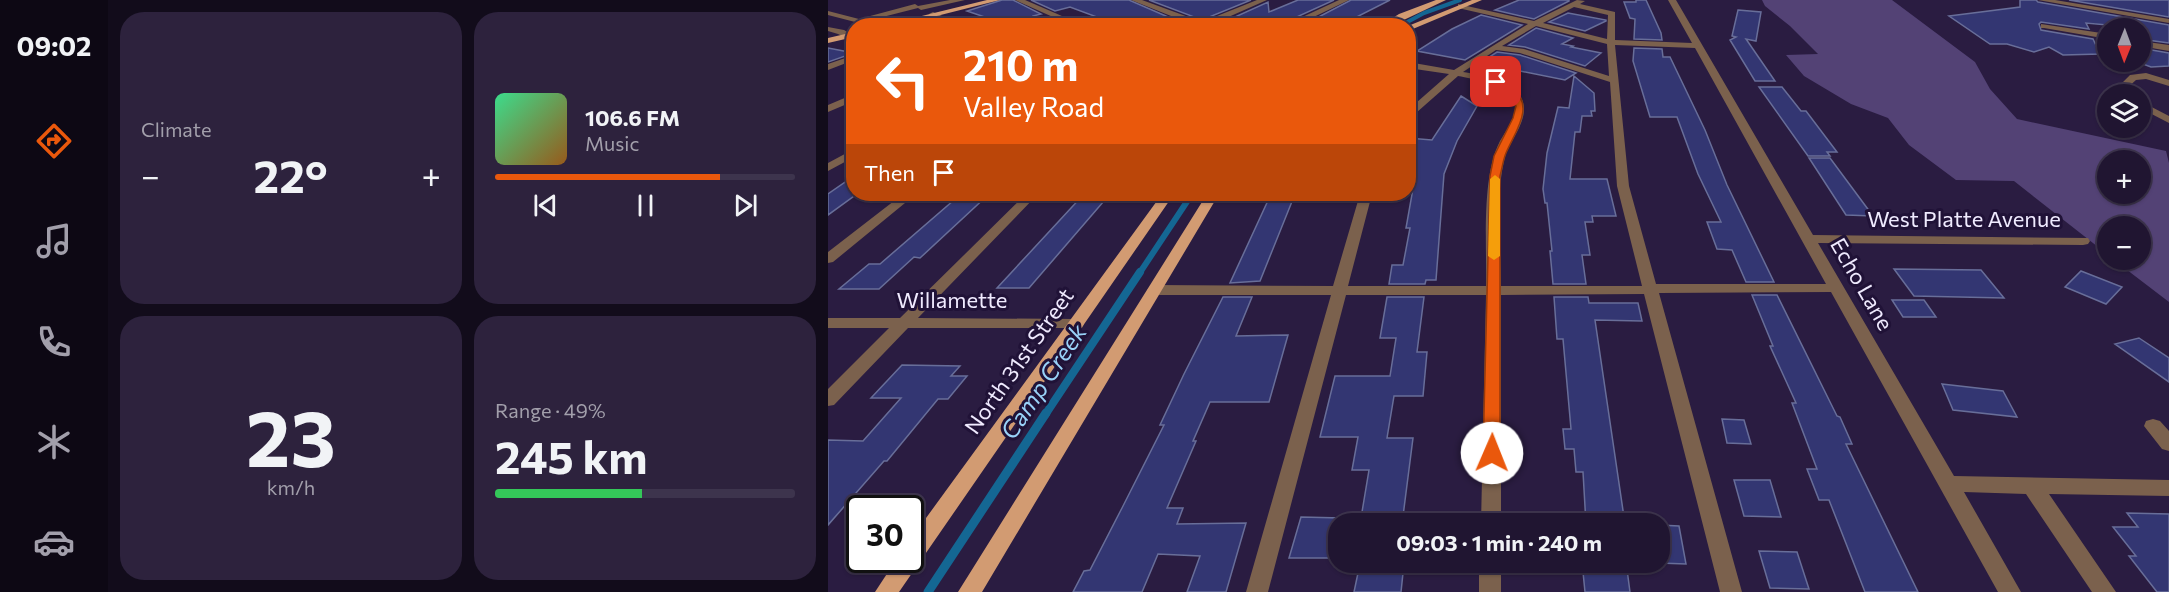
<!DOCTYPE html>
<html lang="en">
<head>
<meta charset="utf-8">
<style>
  :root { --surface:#201531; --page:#2d223d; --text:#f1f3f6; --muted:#a29fab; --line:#3d344d; --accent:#ea580c }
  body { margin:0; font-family:Commissioner,sans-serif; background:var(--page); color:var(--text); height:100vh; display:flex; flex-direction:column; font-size:22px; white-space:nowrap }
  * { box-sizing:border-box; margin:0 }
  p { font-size:20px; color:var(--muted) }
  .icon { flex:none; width:33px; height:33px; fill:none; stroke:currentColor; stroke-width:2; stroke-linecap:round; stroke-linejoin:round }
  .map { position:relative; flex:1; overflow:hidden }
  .side { display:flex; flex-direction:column; gap:12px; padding:12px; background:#120c1b; width:720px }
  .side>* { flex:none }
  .hud { position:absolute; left:18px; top:18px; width:570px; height:183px; border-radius:24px; box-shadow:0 2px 4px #0004,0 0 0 2px var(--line); background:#ea580c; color:#fff; overflow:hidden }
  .needle { width:39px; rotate:181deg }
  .buttons { position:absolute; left:1269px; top:18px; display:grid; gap:12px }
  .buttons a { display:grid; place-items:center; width:54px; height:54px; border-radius:50%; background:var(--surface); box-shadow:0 2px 4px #0004,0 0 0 2px var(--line); font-size:30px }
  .speed { position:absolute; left:18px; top:495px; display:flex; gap:12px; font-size:30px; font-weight:700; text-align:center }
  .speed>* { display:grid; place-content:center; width:78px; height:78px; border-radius:50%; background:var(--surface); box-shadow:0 2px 4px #0004,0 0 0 2px var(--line); line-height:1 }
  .speed .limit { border:3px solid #111; border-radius:9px; background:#fff; color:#111 }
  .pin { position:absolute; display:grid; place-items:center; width:51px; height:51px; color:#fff; margin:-26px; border-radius:12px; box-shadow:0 3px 9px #0006 }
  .me { position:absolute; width:66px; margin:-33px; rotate:1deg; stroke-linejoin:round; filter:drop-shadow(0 0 4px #0008) }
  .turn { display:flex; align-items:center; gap:21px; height:126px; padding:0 18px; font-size:27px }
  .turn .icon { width:78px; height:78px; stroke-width:2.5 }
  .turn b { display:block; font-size:42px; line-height:51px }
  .then { display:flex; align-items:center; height:57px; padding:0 18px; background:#0003; gap:12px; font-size:22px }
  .big { font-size:45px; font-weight:700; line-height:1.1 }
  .side .widget { flex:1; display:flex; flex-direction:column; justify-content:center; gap:9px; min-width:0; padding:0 21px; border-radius:24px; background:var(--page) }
  .side .dial { align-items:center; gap:0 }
  .dial b { font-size:78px; line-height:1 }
  .song { display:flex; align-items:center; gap:18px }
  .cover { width:72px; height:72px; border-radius:9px; background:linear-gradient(135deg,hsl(150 70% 55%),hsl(30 70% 35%)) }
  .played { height:6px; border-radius:3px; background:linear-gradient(90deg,var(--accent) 75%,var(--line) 75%) }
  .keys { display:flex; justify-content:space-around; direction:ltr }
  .heat { display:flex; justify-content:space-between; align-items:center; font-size:33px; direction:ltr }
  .charge { height:9px; border-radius:4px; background:linear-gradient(90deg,#34c759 49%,var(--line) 0) }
  .side .tiles { flex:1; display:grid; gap:12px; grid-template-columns:repeat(2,1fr) }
  .trip { position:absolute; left:500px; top:513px; width:342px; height:60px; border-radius:24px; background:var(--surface); box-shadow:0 2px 4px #0004,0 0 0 2px var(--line); font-weight:700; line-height:60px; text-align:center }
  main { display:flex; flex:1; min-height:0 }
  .dock { display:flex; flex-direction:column; width:108px; justify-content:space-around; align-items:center; background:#0d0814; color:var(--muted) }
  .dock .icon { width:42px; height:42px }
  .dock .on { color:var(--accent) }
  .dock b { font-size:27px; color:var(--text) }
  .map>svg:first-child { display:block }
  .green { fill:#534275; fill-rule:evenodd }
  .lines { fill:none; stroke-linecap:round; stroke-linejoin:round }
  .stream-far3 { stroke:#146793; stroke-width:4 }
  .stream-far2 { stroke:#146793; stroke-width:6 }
  .stream-far1 { stroke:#146793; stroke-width:8 }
  .stream { stroke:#146793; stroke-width:9 }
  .building { fill:#333672; stroke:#686e99; stroke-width:1.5 }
  .minor { fill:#7b614d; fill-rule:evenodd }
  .major { fill:#d29b72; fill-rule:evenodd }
  .route { fill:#ea580c; stroke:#983908; stroke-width:1.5 }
  .slow { fill:#f59e0b }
  .labels { text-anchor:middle; stroke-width:6; stroke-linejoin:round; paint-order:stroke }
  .street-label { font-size:22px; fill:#efeafe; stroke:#201237 }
  .water-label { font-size:24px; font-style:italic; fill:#99d2f8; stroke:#201237 }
</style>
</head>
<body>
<main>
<nav class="dock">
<b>09:02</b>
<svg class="icon on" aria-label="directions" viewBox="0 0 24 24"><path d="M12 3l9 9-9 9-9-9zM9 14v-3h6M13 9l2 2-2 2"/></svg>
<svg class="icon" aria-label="music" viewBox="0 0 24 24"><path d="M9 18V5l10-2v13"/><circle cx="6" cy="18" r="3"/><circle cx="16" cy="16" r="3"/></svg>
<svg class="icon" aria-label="phone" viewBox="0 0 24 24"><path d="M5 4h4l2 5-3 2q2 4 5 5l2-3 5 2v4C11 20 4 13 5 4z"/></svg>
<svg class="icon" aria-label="climate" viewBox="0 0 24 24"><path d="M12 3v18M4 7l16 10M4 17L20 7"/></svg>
<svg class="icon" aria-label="car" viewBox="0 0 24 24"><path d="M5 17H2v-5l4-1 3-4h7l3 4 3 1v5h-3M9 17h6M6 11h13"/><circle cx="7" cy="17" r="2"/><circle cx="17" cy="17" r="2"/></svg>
</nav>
<section class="side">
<div class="tiles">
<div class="widget"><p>Climate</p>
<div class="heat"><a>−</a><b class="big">22°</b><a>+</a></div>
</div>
<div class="widget">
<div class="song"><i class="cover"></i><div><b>106.6 FM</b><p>Music</p></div></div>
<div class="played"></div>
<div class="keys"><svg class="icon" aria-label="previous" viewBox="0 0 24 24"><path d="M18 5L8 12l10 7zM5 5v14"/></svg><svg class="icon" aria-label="pause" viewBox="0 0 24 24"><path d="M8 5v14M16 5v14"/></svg><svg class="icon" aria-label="next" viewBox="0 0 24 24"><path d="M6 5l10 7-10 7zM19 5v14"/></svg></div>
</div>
<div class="widget dial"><b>23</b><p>km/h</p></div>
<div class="widget"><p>Range · 49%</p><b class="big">245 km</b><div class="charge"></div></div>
</div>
</section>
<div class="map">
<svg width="1341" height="592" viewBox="0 0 1341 592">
  <rect width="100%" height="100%" fill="#2a1c41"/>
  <path class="green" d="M934,0H1064L1147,62L1162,89L1189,119L1338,151L1341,163V302L1286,260H1312V226H1280L1279,254L1186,181L1128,180L1081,145L1060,118L1023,104L976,76L958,55L990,54L962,26L937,6ZM1280,160H1312V194H1280Z"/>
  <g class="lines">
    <path class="stream-far3" d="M572,26L596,13L632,0"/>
    <path class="stream-far2" d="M311,274L364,194"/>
    <path class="stream-far1" d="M217,415L312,272"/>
    <path class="stream" d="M100,592L218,413"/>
  </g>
  <path class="building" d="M174,0H185L213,14L205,16L208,26H183L139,11Z
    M203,0H301L361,26H293L242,7L227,11Z
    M321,0H423L374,20Z
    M470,0H506L460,21L442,18L427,26L395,23L394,26H387L440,2L441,12Z
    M523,0H562L511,26L479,23Z
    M691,0H741V1L706,19L667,10Z
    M808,0H818L833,33L834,40L806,39L807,19L802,18L796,2H808Z
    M1192,0H1208L1210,2L1341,25V43L1312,39V28L1258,23L1261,29L1213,22L1211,24L1213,30L1265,39L1272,54L1235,55L1221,47L1206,52L1179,44H1162L1121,16L1192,7Z
    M1241,0H1341V17Z
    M910,10L933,12L928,41L918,39L947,81H927L902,40L908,37L904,36Z
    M740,13L778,20V21L757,31L721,22Z
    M653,15L694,25L637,60L589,51L624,29Z
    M708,28L745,38L734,44L745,46L743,47L773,53L757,66L697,47L681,45Z
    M0,48L26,53L0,62Z
    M806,48L834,49L835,57H842L877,130L899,185L946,282H918L904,250L889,249L879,222H893L870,174L849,117H822L805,61Z
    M1312,48L1341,53V66L1323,67L1312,63Z
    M669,52L692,55L748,73L737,80L652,63Z
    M746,76L766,93L767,111H763L764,116H754L752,132H747L742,179H779L788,216H764L765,222H757L762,255H754L758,284H725L722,251H724L719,203H717L715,189L719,153L730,107L741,108Z
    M931,87H954L973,111H978L1009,152H999L1002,156H980Z
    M633,96L649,106L629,141L616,174L608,280H598L597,284H561L564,265H575L582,228H578L586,183H580V138L604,140Z
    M981,158H1002L1045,216L1018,215Z
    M26,176V196L0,215V194Z
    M133,194H161L92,258L86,257L51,289H11L41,264H52Z
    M256,194H282L201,288H169Z
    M443,194H467L432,281L402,283Z
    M1066,269L1153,270L1176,298L1086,296Z
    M1253,271L1294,287L1278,304L1237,287Z
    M924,295H949L1009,416L1012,417L1024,444H1018L1090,592H1037L1001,500H991L979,469H989L964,403H968L942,346H945Z
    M395,297H424L408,336L460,335L441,402H382L365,441H368L339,508H355L349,524L418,523L398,592H359L372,556L330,554L314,592H245L256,571L262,570L294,508L336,425H332L356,374Z
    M559,297H596L589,352H599L595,396H566L559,438H585L574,524H532L541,470H524L530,437H492L507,376H562L568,338H552Z
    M726,297H760L761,303H810L814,321L767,320L797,524H758L755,472H748L746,449H737L735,429H743L735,339H729Z
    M1064,300H1096L1108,317H1075Z
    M1311,338L1341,358V382L1287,344Z
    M74,365L132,366L123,376H139L120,399H110L59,461H56L0,525V440L35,441L73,398H43Z
    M1114,384L1175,391L1189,417L1125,410Z
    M894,419L916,420L923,444L899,443Z
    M906,480H942L953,517L916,516Z
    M1299,513L1341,514V592H1329L1301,556H1308L1285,527H1310Z
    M473,517L513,518L510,524L504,558H461Z
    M831,525L851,526L858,564L831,563Z
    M931,551L969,552L981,589L942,588Z
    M754,562H798L802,592H757Z
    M530,573H575L573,592H526Z"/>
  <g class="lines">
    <path class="minor" d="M122,0H137L93,10L90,8L31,23L0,15V11L31,19L87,4L90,6Z
      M187,0H197L257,26H245Z
      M303,0H314L374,22L429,0H439L380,26H368Z
      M511,0H521L467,26H455Z
      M749,0L757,1L752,4L787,12V40L864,43L840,0H848L985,235L1260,238L1262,241L1260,244L1255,245L990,243L1126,476L1341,480V496L1221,494L1288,592H1264L1198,494L1136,492L1193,592H1170L1003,292L831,293L914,592H892L816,294L673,295V524H653L658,295H518L440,592H418L503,295H326L319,290L326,285L505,286L532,194H544L520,286H658C659,244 653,178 672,141C679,129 693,112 684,99C674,84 646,79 630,76L580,120V110L621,74L580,68V62L626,70L700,24L630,8V4L706,21ZM746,7L780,15L779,39L715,23ZM708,26L779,44L781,76L696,49L674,46ZM787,45L867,48L998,284H828L801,186ZM668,50L692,53L782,82L789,186L814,286H673C673,248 667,193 677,157C682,139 704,117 693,97C684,80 653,75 635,72Z
      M1210,0H1227L1341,19V23Z
      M105,12L132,24L133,26H122L102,16L101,14Z
      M1213,24L1280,34V39L1216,28H1213Z
      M0,27L16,30L26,36V42L10,34L0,31Z
      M1312,41L1341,45V51L1312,46Z
      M26,55V60L0,70V64Z
      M1318,73L1341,80V86L1318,79L1308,80L1298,89L1301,94H1291L1288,89L1302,75Z
      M26,94V101L0,112V105Z
      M1312,101L1341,116V123L1312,108Z
      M26,149V157L0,171V163Z
      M75,194H88L5,262L0,263V252Z
      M198,194H210L90,318L248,319L254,320L256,324L254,328H80L6,405L0,406V389L61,328H0V318H72Z
      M1325,419L1332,421L1341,431V451L1334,449L1316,426L1318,421Z
      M651,562H673V592H651Z"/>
    <path class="major" d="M159,0H172L69,26H53Z
      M608,0H618L563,26H552L571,14Z
      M644,0H654L580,31V26Z
      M26,32V37L0,43V38Z
      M334,194H346L71,592H47L68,560H82V540Z
      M379,194H391L154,592H130Z"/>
  </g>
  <path class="route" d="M665,81C671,80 676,84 682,87C709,104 687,132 678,153C675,160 674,169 672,176V453L670,458L664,460L657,458L655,453L662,176L666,156L685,118L688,106L682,95L665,84Z"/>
  <path class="slow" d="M667,175L672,179V256L666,260L660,256L662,179Z"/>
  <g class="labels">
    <g class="street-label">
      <text x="1136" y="227">West Platte Avenue</text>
      <text transform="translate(1034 284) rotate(60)" y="8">Echo Lane</text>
      <text x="124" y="308">Willamette</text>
      <text transform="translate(191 361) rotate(-55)" y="8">North 31st Street</text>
    </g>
    <g class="water-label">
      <text transform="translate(216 382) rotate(-56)" y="8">Camp Creek</text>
    </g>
  </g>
</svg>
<div class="buttons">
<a><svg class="needle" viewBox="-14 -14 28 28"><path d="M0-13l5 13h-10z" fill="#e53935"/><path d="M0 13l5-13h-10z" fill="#a29fab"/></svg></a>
<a><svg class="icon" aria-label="layers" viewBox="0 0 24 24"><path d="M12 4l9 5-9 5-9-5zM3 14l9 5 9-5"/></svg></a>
<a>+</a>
<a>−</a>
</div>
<div class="speed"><div class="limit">30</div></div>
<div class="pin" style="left:668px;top:82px;background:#d93025"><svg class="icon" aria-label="arrive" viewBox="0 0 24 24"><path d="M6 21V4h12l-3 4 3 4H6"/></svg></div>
<svg class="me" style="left:664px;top:453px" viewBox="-20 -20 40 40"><circle r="19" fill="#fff"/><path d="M0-13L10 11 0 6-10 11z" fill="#ea580c"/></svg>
<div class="trip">09:03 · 1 min · 240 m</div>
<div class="hud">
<div class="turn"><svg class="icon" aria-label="left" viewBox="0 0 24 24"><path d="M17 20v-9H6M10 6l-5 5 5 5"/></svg><div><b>210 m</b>Valley Road</div></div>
<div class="then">Then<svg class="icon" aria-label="arrive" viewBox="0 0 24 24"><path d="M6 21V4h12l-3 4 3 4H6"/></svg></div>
</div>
</div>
</main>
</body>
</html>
